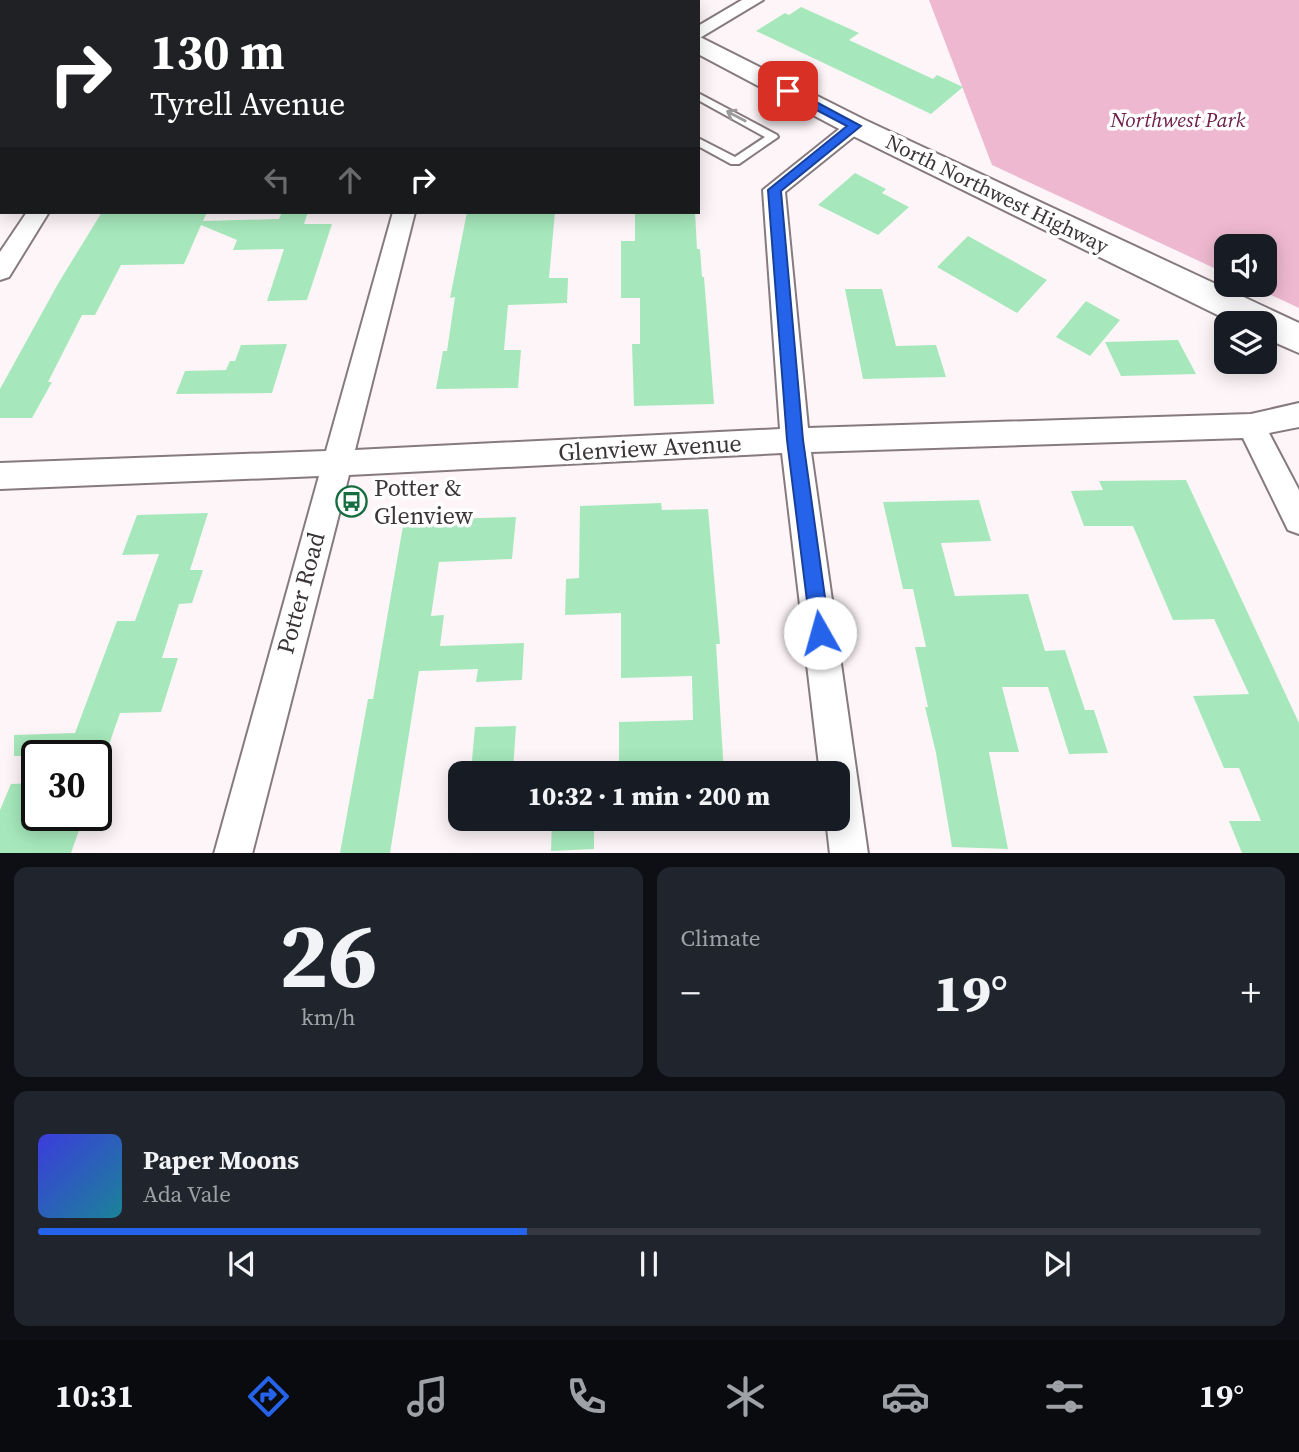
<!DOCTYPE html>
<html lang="en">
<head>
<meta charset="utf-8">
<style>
  :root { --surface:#171b24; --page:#20242c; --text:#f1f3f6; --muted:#9ea1a6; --line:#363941; --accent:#2563eb }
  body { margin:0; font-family:"Source Serif 4",serif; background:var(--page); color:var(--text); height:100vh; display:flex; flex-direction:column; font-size:26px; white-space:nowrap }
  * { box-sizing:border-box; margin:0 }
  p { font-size:23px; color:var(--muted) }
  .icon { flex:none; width:38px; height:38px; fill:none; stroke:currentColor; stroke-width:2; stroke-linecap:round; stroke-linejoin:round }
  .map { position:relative; height:853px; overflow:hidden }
  .drawer { display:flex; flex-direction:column; gap:14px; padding:14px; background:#0d0f14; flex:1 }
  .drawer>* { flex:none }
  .top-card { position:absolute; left:0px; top:0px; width:700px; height:214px; box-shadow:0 4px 18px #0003; background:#202124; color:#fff; overflow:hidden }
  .tools { position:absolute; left:1214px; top:234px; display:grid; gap:14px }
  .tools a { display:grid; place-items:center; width:63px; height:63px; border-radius:14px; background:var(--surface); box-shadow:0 4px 18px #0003; font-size:35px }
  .speed { position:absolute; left:21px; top:740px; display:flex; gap:14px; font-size:35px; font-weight:700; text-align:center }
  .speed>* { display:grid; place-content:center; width:91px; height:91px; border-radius:50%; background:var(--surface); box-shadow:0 4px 18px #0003; line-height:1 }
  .speed .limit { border:4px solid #111; border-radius:10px; background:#fff; color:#111 }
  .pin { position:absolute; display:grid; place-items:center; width:60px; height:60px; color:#fff; margin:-30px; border-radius:14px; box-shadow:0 4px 10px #0006 }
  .me { position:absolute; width:77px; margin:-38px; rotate:353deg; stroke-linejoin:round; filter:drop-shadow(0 0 5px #0008) }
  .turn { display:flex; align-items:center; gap:24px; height:147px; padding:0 35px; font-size:32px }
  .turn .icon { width:91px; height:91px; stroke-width:2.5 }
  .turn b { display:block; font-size:49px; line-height:60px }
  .lanes { display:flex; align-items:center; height:66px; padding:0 35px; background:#0003; justify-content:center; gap:35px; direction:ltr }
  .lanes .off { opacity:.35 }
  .big { font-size:52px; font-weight:800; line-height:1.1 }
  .drawer .card { flex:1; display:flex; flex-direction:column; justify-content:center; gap:10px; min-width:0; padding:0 24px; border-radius:14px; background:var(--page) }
  .drawer .dial { align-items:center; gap:0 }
  .dial b { font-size:91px; line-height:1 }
  .song { display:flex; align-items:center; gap:21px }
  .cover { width:84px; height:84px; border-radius:10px; background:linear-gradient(135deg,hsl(240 70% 55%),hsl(190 70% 35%)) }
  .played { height:7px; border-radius:4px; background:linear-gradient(90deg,var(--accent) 40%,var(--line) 40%) }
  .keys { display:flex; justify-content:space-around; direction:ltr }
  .heat { display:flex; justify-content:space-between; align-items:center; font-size:38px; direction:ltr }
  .drawer .tiles { flex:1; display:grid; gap:14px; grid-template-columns:1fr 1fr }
  .card:last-child { grid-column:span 2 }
  .trip { position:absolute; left:448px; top:761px; width:402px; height:70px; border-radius:14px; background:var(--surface); box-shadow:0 4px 18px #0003; font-weight:800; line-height:70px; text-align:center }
  .tabs { display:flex; height:112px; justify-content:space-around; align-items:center; background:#090b0e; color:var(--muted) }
  .tabs .icon { width:49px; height:49px }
  .tabs .current { color:var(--accent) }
  .tabs b { font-size:32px; color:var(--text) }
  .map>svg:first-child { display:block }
  .green { fill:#eeb9d0 }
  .building { fill:#a6e8bb }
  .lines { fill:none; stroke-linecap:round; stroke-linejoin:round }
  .service-casing { stroke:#867a7f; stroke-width:4 }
  .minor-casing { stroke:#867a7f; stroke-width:4 }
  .secondary-casing { stroke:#867a7f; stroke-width:4 }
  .service { fill:#fff; fill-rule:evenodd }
  .minor { fill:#fff; fill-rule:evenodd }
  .secondary { fill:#fff; fill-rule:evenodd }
  .oneway { stroke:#9c9a9b }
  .route { fill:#2563eb; stroke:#184099; stroke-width:2 }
  .labels { text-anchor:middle; stroke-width:7; stroke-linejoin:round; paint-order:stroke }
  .far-park-label { font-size:21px; font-style:italic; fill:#6f204b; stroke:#fff }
  .far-street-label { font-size:21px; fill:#3a3537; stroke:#fff }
  .street-label { font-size:24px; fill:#3a3537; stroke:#fff }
  .poi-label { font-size:24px; fill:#3a3537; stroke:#fff; text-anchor:start }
</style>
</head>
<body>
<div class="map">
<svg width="1299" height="854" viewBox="0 0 1299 854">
  <rect width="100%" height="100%" fill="#fdf5f8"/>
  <path class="green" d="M929,0H1299V308L1250,285H1265V247H1227V274L992,165Z"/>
  <path class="building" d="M801,7L859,33L849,40L933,79L937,75L963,87L931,114L756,31L785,13L789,15Z
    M855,173L886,189L882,193L909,207L878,235L818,205Z
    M102,212H207L203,221L279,219L282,212H308L304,224H332L307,300L267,301L284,249L233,250L237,240L201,225L184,264L121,265L95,315H82L48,382H52L32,418H0V389L59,282Z
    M467,212H555L549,278H568L567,303L508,305L504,350H521L518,388L436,389L443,351H447L455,297L450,298Z
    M635,212H695L697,249H700L702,277H704L714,404L634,406L632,344H640V298H621V241H635Z
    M968,236L1047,280L1017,313L937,267Z
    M845,289H882L896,346L936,345L946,377L863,379Z
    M1086,301L1120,320L1090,356L1056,337Z
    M1178,340L1196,374L1121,376L1105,342Z
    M287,344L272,393L176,394L185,371L226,370L230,361H235L241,345Z
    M1186,480L1299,723V853H1242L1229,821H1261L1239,768H1224L1193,696L1249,694L1214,619L1173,620L1133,526H1084L1071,491L1103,490L1099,481Z
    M979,500L991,541L941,543L955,596L1028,594L1045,651L1065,650L1085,710H1094L1108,753L1069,754L1048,687H1002L1019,752H989L1008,849L952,847L936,753L925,707H928L915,647H926L913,589H903L883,502Z
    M661,503L662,510L708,509L720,644H716L724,774H619V722L693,720L692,676L621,678V613L565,615L566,579L579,578L580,506Z
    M208,513L190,570H203L192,603L179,604L162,658H178L161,712L120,713L105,756H14V735L75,733L117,621H135L159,554L122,555L137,515Z
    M516,517L512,559L439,562L431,616L444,615L440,646L524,643L522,680L476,682L478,669L419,671L390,853H340L368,699H373L404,520Z
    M516,726L513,770L471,771L475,727Z
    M37,783V816H84L71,853H0V810L11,784Z
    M552,819H594V849L551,851Z"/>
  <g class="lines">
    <defs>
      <path id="service" d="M698,93L777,135L778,137L739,164H731L698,146V138L735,157L765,137L698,100Z"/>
      <path id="minor" d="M168,0H186L167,2Z
        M453,0H471L452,2Z
        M742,0H763L698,39V26Z
        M855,120L862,122L865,126L862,130L785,192L808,428L1251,414L1299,403V427L1269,433L1299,490V534L1288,530L1243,438L811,452L868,854H830L826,819H838V774H820L782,453L349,475L252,854H214L319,476L0,489V463L326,451L393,212H415L355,450L780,429L763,190L848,122Z
        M27,212H49L9,277L0,280V252Z"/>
      <path id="secondary" d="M601,0H627L628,2H602Z
        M698,36L865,120L1299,323V353L1265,338V324H1236L845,132L698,54Z"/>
    </defs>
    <use href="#service" class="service-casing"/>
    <use href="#minor" class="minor-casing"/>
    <use href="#secondary" class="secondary-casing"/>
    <use href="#service" class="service"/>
    <use href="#minor" class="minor"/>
    <use href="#secondary" class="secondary"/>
  </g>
  <defs><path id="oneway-shaft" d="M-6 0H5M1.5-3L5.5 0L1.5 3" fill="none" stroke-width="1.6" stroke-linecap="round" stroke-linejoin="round" transform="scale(1.75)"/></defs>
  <use class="oneway" href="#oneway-shaft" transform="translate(736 116) rotate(-152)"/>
  <path class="route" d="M788,87L861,126L781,191L803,440L830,633L827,640L820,642L814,640L811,633L787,440L768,190L847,126L784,93L782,91Z"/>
  <defs>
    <symbol id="bus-ring" viewBox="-11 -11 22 22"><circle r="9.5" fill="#fff" stroke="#166d3f" stroke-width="1.5"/><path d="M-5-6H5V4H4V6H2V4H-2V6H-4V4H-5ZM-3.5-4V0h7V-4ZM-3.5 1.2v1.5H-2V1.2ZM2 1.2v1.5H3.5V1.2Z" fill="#166d3f"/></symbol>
  </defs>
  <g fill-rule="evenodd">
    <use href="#bus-ring" x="334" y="484" width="35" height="35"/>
  </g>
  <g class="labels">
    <g class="far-park-label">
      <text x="1178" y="127">Northwest Park</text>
    </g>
    <g class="far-street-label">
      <text transform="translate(997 194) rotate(26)" y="7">North Northwest Highway</text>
    </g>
    <g class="street-label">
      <text transform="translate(650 448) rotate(-3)" y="8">Glenview Avenue</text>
      <text transform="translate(301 593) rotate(-75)" y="8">Potter Road</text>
    </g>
    <g class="poi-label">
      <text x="374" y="496">Potter &amp;<tspan x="374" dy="28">Glenview</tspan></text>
    </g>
  </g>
</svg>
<div class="tools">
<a><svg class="icon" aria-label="sound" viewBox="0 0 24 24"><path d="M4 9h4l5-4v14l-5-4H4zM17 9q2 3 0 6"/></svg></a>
<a><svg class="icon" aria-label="layers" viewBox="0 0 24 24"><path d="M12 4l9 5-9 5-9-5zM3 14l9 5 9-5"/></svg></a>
</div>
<div class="speed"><div class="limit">30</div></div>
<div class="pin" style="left:788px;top:91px;background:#d93025"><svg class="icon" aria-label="arrive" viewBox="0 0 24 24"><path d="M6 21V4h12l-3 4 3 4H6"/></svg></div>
<svg class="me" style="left:820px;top:633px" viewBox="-20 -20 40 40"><circle r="19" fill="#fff"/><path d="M0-13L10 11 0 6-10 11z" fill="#2563eb"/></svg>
<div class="trip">10:32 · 1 min · 200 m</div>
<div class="top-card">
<div class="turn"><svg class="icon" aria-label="right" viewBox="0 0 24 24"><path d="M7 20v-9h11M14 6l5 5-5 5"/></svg><div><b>130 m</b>Tyrell Avenue</div></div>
<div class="lanes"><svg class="icon off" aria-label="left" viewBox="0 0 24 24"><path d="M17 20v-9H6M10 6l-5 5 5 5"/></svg><svg class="icon off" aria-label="ahead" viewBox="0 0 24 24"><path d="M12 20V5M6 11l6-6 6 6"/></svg><svg class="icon" aria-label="right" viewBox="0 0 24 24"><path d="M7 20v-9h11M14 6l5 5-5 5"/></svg></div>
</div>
</div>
<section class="drawer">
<div class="tiles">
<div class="card dial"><b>26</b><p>km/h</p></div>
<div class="card"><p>Climate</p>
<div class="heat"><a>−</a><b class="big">19°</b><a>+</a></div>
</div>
<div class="card">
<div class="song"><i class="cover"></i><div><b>Paper Moons</b><p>Ada Vale</p></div></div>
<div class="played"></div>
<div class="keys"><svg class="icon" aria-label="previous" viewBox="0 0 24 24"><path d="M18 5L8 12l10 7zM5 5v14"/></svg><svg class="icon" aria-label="pause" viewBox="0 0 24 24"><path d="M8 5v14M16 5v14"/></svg><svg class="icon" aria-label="next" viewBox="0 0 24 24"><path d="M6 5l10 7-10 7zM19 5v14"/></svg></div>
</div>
</div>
</section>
<nav class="tabs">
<b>10:31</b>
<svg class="icon current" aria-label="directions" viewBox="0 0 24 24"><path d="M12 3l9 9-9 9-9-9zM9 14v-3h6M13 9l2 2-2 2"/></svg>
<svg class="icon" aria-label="music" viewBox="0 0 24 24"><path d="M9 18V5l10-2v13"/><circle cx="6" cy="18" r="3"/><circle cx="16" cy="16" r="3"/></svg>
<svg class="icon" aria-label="phone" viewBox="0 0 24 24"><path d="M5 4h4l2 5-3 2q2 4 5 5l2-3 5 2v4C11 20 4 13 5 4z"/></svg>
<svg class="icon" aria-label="climate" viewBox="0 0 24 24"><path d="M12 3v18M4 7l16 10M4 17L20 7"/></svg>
<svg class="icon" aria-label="car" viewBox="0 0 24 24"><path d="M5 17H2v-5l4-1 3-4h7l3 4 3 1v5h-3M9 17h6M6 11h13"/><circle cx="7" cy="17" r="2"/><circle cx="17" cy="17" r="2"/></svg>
<svg class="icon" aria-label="filters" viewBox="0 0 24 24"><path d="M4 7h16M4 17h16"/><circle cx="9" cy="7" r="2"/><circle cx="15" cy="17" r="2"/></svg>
<b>19°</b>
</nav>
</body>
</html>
